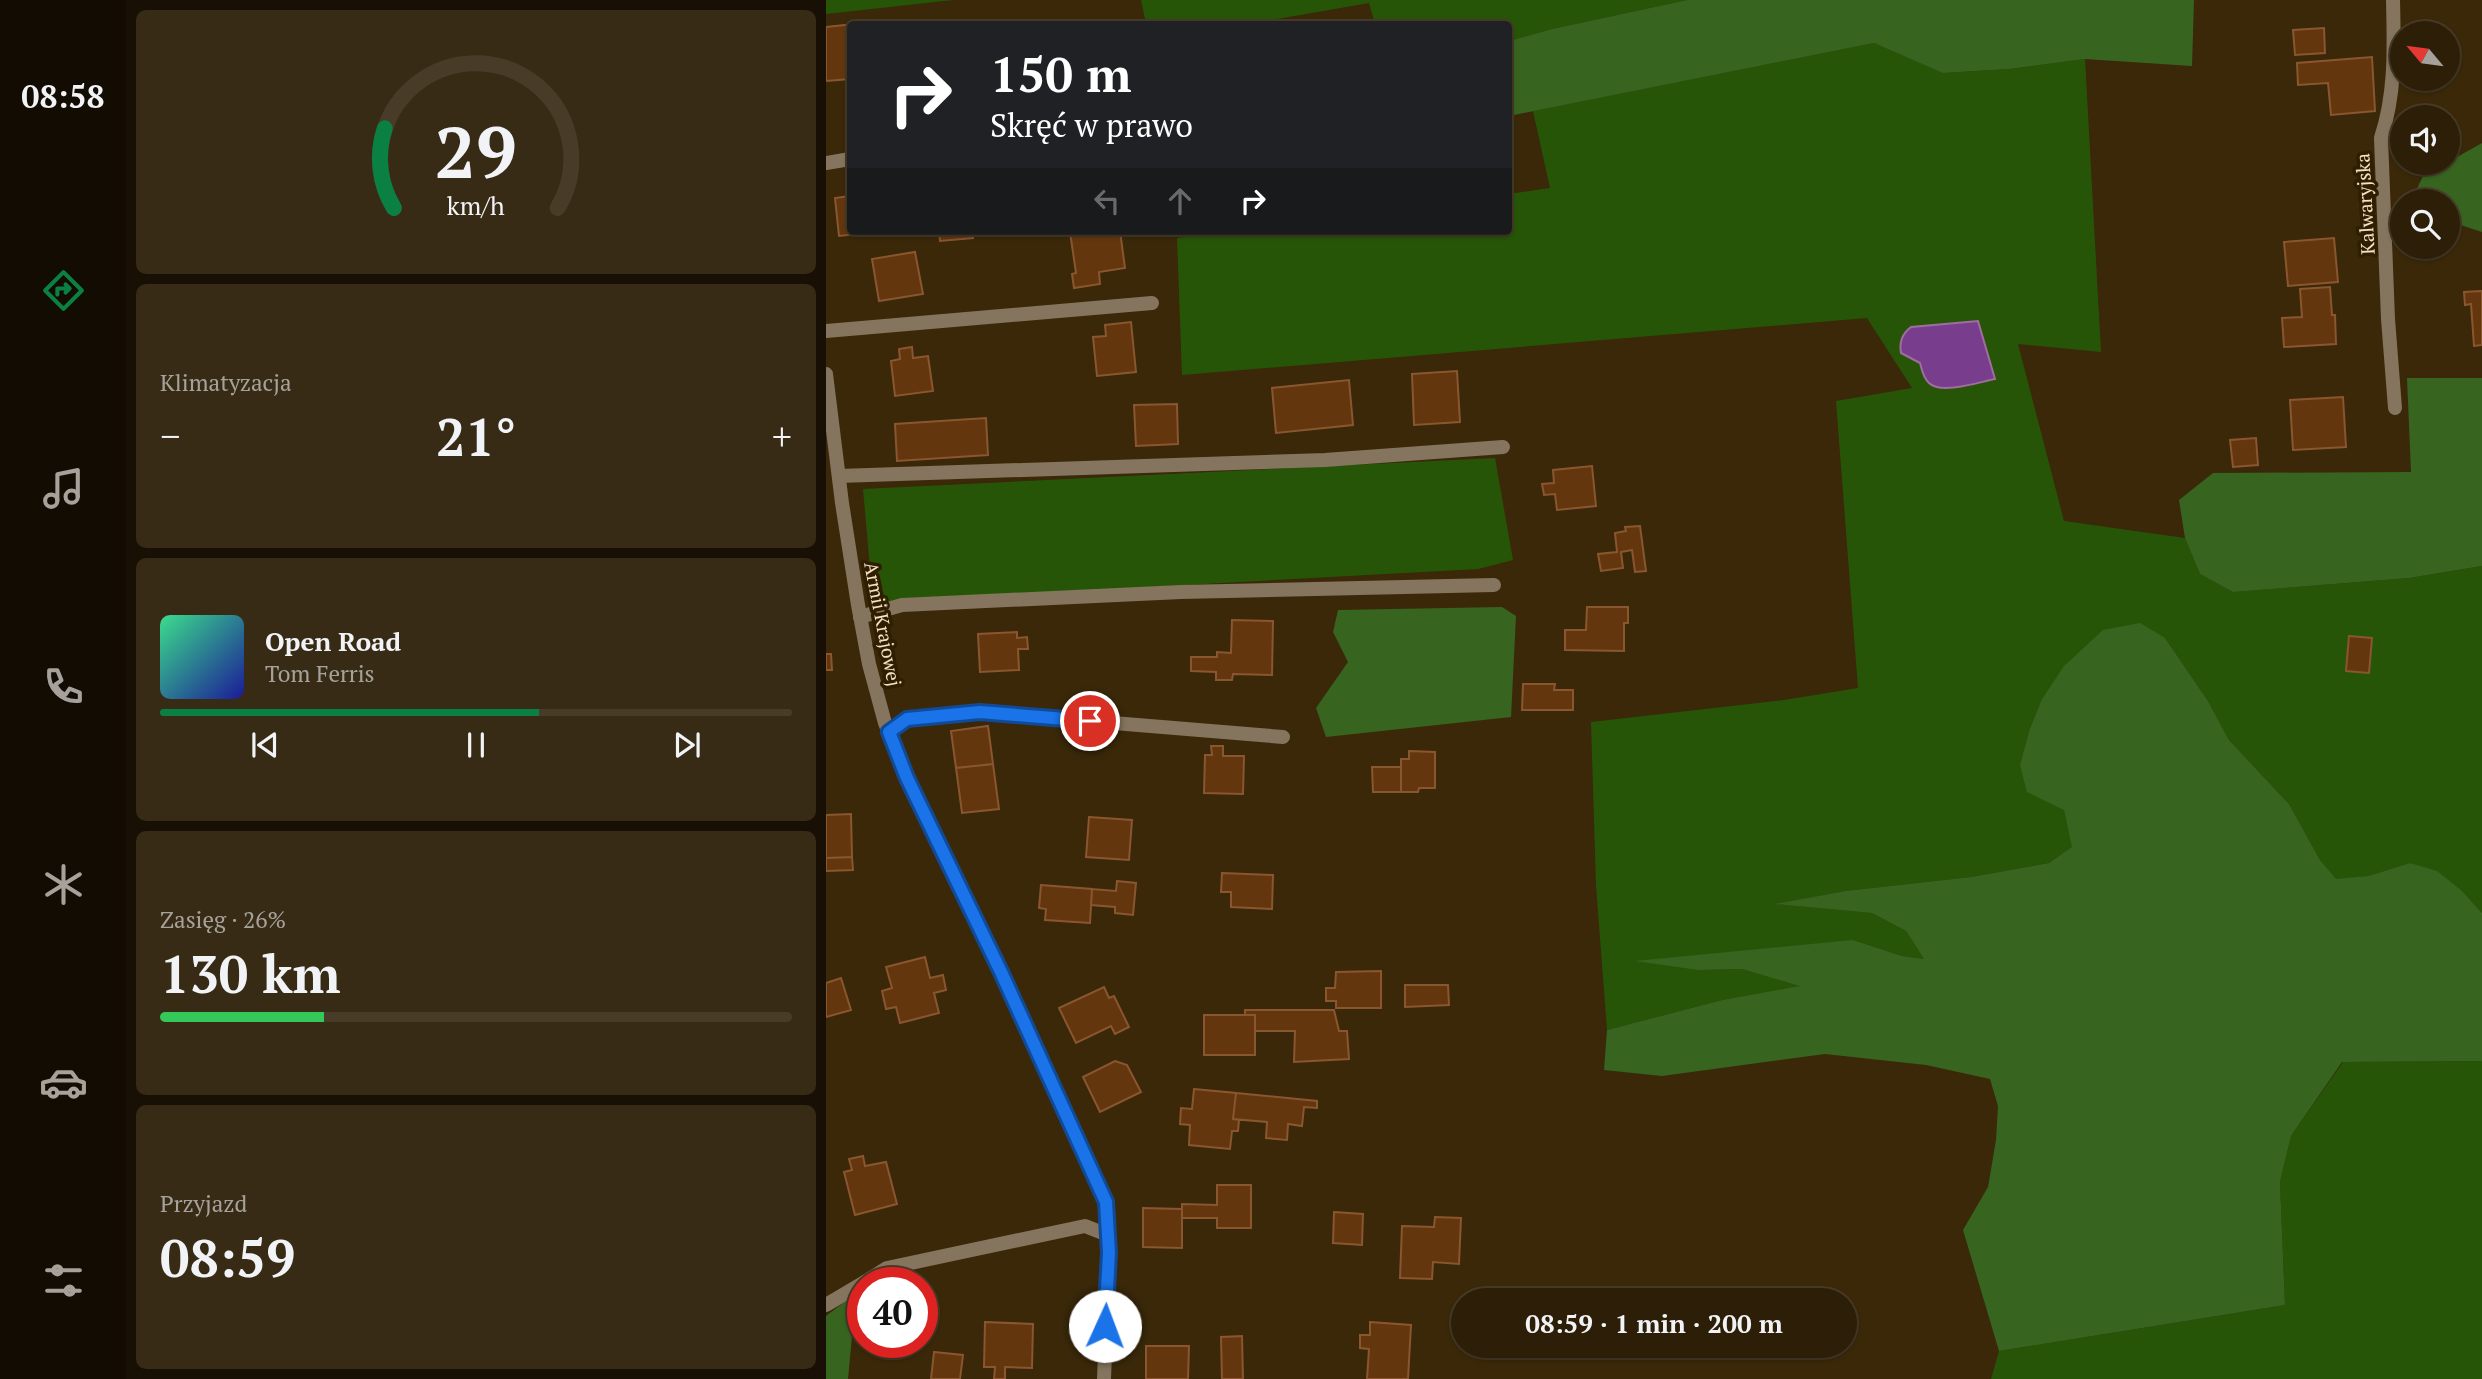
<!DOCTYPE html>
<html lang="pl">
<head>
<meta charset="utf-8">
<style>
  :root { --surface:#2c1e07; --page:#382b15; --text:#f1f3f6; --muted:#a6a29b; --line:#483c28; --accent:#0b8043 }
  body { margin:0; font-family:"PT Serif",serif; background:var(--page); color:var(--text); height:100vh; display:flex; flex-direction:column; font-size:26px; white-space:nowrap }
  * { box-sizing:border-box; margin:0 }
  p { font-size:23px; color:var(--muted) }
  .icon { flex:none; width:38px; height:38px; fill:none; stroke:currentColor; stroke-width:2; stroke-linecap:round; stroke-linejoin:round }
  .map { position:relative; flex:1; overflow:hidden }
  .drawer { display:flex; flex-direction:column; gap:10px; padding:10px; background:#181004; width:700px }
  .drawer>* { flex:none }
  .top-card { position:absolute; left:21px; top:21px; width:665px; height:214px; border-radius:7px; box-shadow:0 2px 5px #0004,0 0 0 2px var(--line); background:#202124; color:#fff; overflow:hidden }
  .needle { width:46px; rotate:299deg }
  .buttons { position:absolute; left:1564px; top:21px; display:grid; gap:14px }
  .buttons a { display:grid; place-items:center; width:70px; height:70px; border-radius:50%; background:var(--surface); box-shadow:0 2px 5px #0004,0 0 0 2px var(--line); font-size:35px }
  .speed { position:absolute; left:21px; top:1267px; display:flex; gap:14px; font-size:35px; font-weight:700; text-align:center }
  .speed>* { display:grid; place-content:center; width:91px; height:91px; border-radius:50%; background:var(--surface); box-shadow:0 2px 5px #0004,0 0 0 2px var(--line); line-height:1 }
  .speed .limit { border:10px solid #d22; background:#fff; color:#111 }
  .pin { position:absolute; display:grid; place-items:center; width:60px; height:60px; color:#fff; margin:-30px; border:4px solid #fff; border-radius:50%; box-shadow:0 2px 7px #0007 }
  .me { position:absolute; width:77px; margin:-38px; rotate:2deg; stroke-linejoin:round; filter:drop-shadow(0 0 5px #0008) }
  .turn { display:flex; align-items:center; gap:24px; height:147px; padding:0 28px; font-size:32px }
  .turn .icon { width:91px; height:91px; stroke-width:2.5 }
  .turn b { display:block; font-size:49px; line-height:60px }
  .lanes { display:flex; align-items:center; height:66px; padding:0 28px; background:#0003; justify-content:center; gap:35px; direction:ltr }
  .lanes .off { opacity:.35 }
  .big { font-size:52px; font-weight:800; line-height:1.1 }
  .drawer .widget { flex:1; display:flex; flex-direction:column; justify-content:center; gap:10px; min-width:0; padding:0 24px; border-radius:10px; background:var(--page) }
  .drawer .dial { align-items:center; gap:0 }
  .dial svg { height:182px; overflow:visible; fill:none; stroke:var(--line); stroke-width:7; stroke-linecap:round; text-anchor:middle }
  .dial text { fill:var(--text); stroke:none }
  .song { display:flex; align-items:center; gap:21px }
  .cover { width:84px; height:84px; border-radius:10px; background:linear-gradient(135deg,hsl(150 70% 55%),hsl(240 70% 35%)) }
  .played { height:7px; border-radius:4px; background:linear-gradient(90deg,var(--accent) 60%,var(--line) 60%) }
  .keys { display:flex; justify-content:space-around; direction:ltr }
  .heat { display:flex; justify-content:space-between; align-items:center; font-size:38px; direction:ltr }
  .charge { height:10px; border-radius:5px; background:linear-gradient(90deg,#34c759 26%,var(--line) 0) }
  .trip { position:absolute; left:625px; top:1288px; width:406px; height:70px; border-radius:35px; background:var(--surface); box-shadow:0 2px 5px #0004,0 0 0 2px var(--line); font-weight:800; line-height:70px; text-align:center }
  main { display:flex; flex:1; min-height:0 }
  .dock { display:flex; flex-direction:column; width:126px; justify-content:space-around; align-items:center; background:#120c03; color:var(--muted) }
  .dock .icon { width:49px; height:49px }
  .dock .selected { color:var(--accent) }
  .dock b { font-size:32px; color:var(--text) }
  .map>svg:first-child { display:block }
  .green { fill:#275508; fill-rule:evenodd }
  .forest { fill:#376520 }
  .water { fill:#793d8e; stroke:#9e6e9e; stroke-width:2 }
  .building { fill:#64360d; stroke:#895630; stroke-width:2 }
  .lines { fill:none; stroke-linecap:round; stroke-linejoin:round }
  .service { stroke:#85755e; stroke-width:14 }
  .minor { stroke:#85755e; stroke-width:14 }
  .tertiary { stroke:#85755e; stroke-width:14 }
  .route-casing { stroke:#114b97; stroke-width:18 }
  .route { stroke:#1a73e8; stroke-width:12 }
  .labels { text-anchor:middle; stroke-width:7; stroke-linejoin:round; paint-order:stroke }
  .street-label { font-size:19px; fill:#f5e1c5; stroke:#301e01 }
</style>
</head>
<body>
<main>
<nav class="dock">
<b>08:58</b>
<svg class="icon selected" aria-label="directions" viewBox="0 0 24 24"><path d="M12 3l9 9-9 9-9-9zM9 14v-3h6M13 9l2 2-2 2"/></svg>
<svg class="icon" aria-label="music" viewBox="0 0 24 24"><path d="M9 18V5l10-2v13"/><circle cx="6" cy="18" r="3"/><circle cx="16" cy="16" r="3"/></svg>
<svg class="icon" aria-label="phone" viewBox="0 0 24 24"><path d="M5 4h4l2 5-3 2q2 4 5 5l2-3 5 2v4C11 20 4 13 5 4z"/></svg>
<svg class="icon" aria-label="climate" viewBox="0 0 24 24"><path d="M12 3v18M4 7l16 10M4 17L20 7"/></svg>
<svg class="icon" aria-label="car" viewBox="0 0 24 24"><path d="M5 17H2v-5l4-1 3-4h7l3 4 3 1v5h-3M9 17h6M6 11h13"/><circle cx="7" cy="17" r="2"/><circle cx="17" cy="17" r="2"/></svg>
<svg class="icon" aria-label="filters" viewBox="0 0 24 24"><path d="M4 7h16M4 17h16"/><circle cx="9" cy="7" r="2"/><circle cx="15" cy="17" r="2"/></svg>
</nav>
<section class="drawer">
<div class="widget dial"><svg viewBox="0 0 100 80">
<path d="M14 69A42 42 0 1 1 86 69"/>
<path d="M14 69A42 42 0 0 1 10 34" stroke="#0b8043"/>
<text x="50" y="56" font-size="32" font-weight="700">29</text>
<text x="50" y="72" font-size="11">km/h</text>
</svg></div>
<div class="widget"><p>Klimatyzacja</p>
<div class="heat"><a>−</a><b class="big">21°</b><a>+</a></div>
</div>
<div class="widget">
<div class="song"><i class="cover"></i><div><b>Open Road</b><p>Tom Ferris</p></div></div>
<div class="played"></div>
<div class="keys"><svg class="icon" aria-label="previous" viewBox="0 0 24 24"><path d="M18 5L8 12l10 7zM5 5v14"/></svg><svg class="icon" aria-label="pause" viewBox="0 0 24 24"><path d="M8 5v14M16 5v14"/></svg><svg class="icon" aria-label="next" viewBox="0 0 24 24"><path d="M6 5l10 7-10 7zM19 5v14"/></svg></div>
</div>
<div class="widget"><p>Zasięg · 26%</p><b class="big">130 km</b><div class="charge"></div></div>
<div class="widget"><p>Przyjazd</p><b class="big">08:59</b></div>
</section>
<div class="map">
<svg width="1656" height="1379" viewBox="0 0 1656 1379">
  <rect width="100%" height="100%" fill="#3a2809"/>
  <path class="green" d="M0,0H127L0,14Z
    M315,0H861L726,29L683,41L682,24H549L543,3L423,24H320Z
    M1048,43L1118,73L1183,69L1259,59L1275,352L1192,344L1238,521L1359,538L1374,574L1407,592L1583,578L1656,566V913L1636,891L1584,863L1542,876L1510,880L1494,860L1463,804L1403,740L1382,701L1339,638L1215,701L1203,731L1194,765L1238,810L1247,847L1223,863L1145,877L1019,891L952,904L1046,913L1080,931L1098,959L1076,956L1027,940L873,970L916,969L976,986L896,1000L781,1030L770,885L765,722L958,700L1032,688L1010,401L1086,388L1041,318L356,375L351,238L406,231H682L683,194L724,188L707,111ZM1152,322L1169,379L1113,388L1097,374L1094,363L1075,352L1085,327Z
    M669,458L687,560L652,569L47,602L37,489Z
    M1656,1061V1379H1165L1173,1351L1459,1305L1454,1182L1465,1136L1517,1062Z"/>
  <path class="forest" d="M861,0H1368L1366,66L1259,59L1183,69L1117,73L1048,43L683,116V41L726,29Z
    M1656,143V232L1622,221V201H1585L1597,176Z
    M1581,378H1656V566L1583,578L1407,592L1374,574L1359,538L1353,500L1387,473L1585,472Z
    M676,607L690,616L685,717L500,737L490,708L522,662L507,632L512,610Z
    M1314,623L1339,638L1382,701L1403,740L1463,804L1494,860L1510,879L1542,876L1584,863L1611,871L1636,891L1656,913V1061L1516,1062L1465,1136L1454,1182L1459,1305L1173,1351L1137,1230L1162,1187L1170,1140L1172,1106L1164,1079L1100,1065L999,1054L836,1076L778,1070L781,1030L896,1000L974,986L916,969L873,970L809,961L1027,940L1076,956L1098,959L1080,931L1046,913L949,904L1019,891L1145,877L1223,863L1246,847L1238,810L1201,792L1194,765L1203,731L1215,701L1238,666L1277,630Z
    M30,1293L22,1379H0V1316Z"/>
  <path class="water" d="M1152,321L1169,379C1154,382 1115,395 1103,383C1097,378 1096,370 1094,363L1075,353C1073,342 1077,333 1085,327Z"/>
  <path class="building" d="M24,24V79L0,81V27L28,24Z
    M1498,28L1499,53L1469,55L1467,30Z
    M1546,57L1549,111L1505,115L1502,83L1472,85L1471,63Z
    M1624,130L1631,144L1622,148V131Z
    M24,196V231L51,232L13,236L9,198Z
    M113,231H146L147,238L114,241Z
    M253,231H294L299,268L273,272L274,284L248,288L246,274L250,273L244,232Z
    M1508,238L1512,282L1462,286L1458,242Z
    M89,252L97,294L53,301L46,259Z
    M1504,287L1506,315H1509L1510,344L1458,347L1456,318L1476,317L1474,289Z
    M1656,291V345L1648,346L1645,304L1639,305L1638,292Z
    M305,322L310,372L271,376L267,337L280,336L279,325Z
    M86,347L87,358L102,356L107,391L69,396L65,361L74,359L73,349Z
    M631,371L634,422L588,425L586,374Z
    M523,380L527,425L450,433L446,388Z
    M1517,397L1520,447L1467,450L1464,400Z
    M351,404L352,444L310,446L308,405Z
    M160,418L162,455L71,461L69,424Z
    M1430,438L1432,465L1407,467L1404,440Z
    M766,466L770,506L731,510L729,494L718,495L716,484L728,483L727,470Z
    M814,526L820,571L809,572L806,550L795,552L797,568L775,571L772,554L791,552L789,533L800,531L799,527Z
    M761,607H802V623H798V651L739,650V630H760Z
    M406,620L447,621L446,675L407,674L406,680H390V672L365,671V657H391V652L405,653Z
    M191,632V638L201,637L202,649H192L193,670L154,672L152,634Z
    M1523,636L1546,638L1543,673L1520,671Z
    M0,654H5L6,670H0Z
    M697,684H729L728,690H747V710H696Z
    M162,726L167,764L130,768L125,731Z
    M385,746H397V756H418L417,794L378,793L379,755H386Z
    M583,751L609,752V788H593L592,792H575V759H583Z
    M167,764L173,809L136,813L130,768Z
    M546,767H575V792H547Z
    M25,814L26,857L0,858V815Z
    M263,817L306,820L303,860L260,857Z
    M26,857L27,870L0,871V858Z
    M396,873L447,875L446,909L405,907V892H395Z
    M291,881L310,883L307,915L289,913V907L265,905L266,889L290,891Z
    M215,885L266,889L264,923L219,920L220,909L213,908Z
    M99,957L104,978L117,975L120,990L108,993L113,1013L74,1023L70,1007L60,1009L56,991L66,988L60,967Z
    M555,971V1008H510V1001H500V988H509L510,972Z
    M15,978L25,1010L0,1017V983Z
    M579,985H622L623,1005L579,1007Z
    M278,987L283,998L288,996L303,1027L289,1034L285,1026L250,1043L233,1008Z
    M419,1010H508L513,1031H521L523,1059L468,1062L469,1031H429V1015H419Z
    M378,1015H429V1055H378Z
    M289,1061L301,1065L315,1092L274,1112L257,1077Z
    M368,1089L410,1093L407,1119L413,1120L412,1131H406L404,1149L363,1145L364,1125L354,1124L355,1108L366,1109Z
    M410,1093L491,1101V1108L478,1107L476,1126L462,1124L461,1140L440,1138L441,1122L407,1119Z
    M37,1156L39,1166L60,1162L71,1204L29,1215L18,1172L26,1170L23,1159Z
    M391,1185H425V1228H391V1218H356V1204L391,1205Z
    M317,1208L356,1209V1248L317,1247Z
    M508,1212L537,1214L536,1245L507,1243Z
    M609,1217L635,1218L633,1264L607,1262L606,1279L574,1278L576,1226L608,1227Z
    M159,1322L207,1324L206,1368L179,1367V1379H168L169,1367H158Z
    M544,1322L585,1325L582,1379H541L543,1349L534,1348V1335H544Z
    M416,1336L417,1379H396L395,1337Z
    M320,1346H363L362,1379H320Z
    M108,1352L137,1355L134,1379H105Z"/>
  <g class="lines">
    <path class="service" d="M0,163L24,159
      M0,331L326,303
      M13,476L499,460L677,447
      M34,617L76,605L355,592L668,585
      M63,732L81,719L154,712L457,737
      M37,1283L61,1268L259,1226L282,1235
      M0,1305L37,1283"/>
    <path class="minor" d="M1567,0C1568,47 1570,92 1555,138L1562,319L1569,408"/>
    <path class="tertiary" d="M0,374L16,503L32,605L43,664L59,723L81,778L175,972L280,1202L283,1253L278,1379"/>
  </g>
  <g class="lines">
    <defs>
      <path id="route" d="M264,721L154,712L81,719L63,732L81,778L175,972L280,1202L283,1253L279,1326"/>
    </defs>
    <use href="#route" class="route-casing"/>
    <use href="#route" class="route"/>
  </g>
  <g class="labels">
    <g class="street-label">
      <text transform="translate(1539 204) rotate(-93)" y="7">Kalwaryjska</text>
      <text transform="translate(57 624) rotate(79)" y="7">Armii Krajowej</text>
    </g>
  </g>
</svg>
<div class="buttons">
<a><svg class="needle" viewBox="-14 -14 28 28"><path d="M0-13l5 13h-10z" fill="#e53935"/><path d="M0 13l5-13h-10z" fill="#a6a29b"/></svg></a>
<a><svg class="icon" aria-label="sound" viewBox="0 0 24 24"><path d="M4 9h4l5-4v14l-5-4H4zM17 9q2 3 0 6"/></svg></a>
<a><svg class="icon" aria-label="search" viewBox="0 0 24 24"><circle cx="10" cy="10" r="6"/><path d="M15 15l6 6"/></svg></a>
</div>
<div class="speed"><div class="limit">40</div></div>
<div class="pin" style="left:264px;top:721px;background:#d93025"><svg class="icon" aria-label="arrive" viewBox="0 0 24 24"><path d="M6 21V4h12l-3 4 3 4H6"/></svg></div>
<svg class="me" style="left:279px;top:1326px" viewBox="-20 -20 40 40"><circle r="19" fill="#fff"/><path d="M0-13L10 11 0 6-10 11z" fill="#1a73e8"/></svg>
<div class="trip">08:59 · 1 min · 200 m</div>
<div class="top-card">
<div class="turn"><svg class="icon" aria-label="right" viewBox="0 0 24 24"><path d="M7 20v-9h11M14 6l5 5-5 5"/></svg><div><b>150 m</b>Skręć w prawo</div></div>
<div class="lanes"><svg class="icon off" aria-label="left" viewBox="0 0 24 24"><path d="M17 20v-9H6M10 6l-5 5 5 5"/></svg><svg class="icon off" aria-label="ahead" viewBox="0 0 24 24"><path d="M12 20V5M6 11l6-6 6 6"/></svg><svg class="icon" aria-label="right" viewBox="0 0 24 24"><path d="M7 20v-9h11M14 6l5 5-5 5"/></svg></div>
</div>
</div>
</main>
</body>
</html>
